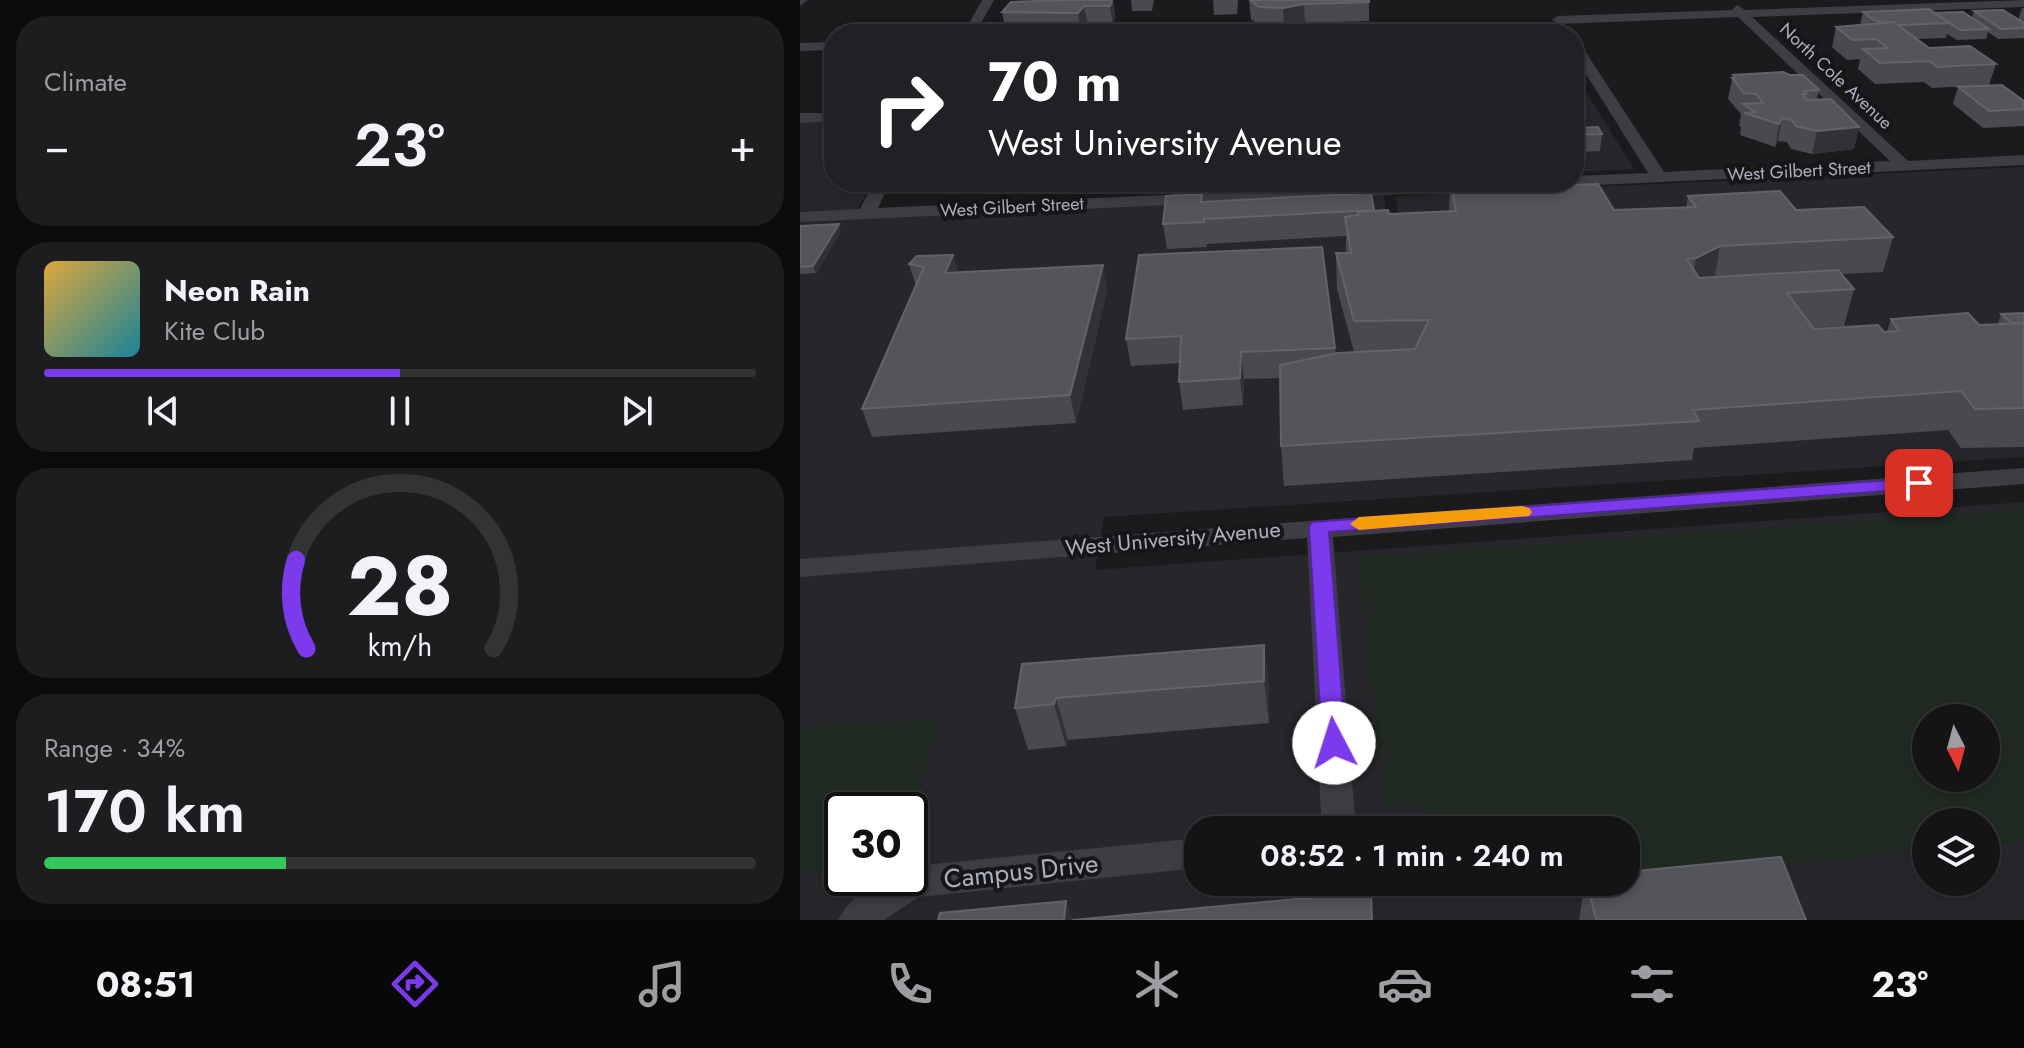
<!DOCTYPE html>
<html lang="en">
<head>
<meta charset="utf-8">
<style>
  :root { --surface:#141416; --page:#1d1d1f; --text:#f1f3f6; --muted:#9d9ea1; --line:#333335; --accent:#7c3aed }
  body { margin:0; font-family:Jost,sans-serif; background:var(--page); color:var(--text); height:100vh; display:flex; flex-direction:column; font-size:30px; white-space:nowrap }
  * { box-sizing:border-box; margin:0 }
  p { font-size:26px; color:var(--muted) }
  .icon { flex:none; width:44px; height:44px; fill:none; stroke:currentColor; stroke-width:2; stroke-linecap:round; stroke-linejoin:round }
  .map { position:relative; flex:1; overflow:hidden }
  .drawer { display:flex; flex-direction:column; gap:16px; padding:16px; background:#0b0b0c; width:800px }
  .drawer>* { flex:none }
  .hud { position:absolute; left:24px; top:24px; width:760px; height:168px; border-radius:32px; box-shadow:0 4px 12px #0003,0 0 0 2px var(--line); background:#202124; color:#fff; overflow:hidden }
  .needle { width:52px; rotate:174deg }
  .controls { position:absolute; left:1112px; top:704px; display:grid; gap:16px }
  .controls a { display:grid; place-items:center; width:88px; height:88px; border-radius:50%; background:var(--surface); box-shadow:0 4px 12px #0003,0 0 0 2px var(--line); font-size:40px }
  .speed { position:absolute; left:24px; top:792px; display:flex; gap:16px; font-size:40px; font-weight:700; text-align:center }
  .speed>* { display:grid; place-content:center; width:104px; height:104px; border-radius:50%; background:var(--surface); box-shadow:0 4px 12px #0003,0 0 0 2px var(--line); line-height:1 }
  .speed .limit { border:4px solid #111; border-radius:12px; background:#fff; color:#111 }
  .pin { position:absolute; display:grid; place-items:center; width:68px; height:68px; color:#fff; margin:-34px; border-radius:16px; box-shadow:0 4px 12px #0006 }
  .me { position:absolute; width:88px; margin:-44px; rotate:355deg; stroke-linejoin:round; filter:drop-shadow(0 0 6px #0008) }
  .turn { display:flex; align-items:center; gap:28px; height:168px; padding:0 32px; font-size:36px }
  .turn .icon { width:104px; height:104px; stroke-width:2.5 }
  .turn b { display:block; font-size:56px; line-height:68px }
  .big { font-size:60px; font-weight:600; line-height:1.1 }
  .drawer .tile { flex:1; display:flex; flex-direction:column; justify-content:center; gap:12px; min-width:0; padding:0 28px; border-radius:32px; background:var(--page) }
  .drawer .dial { align-items:center; gap:0 }
  .dial svg { height:208px; overflow:visible; fill:none; stroke:var(--line); stroke-width:7; stroke-linecap:round; text-anchor:middle }
  .dial text { fill:var(--text); stroke:none }
  .song { display:flex; align-items:center; gap:24px }
  .cover { width:96px; height:96px; border-radius:12px; background:linear-gradient(135deg,hsl(40 70% 55%),hsl(190 70% 35%)) }
  .played { height:8px; border-radius:4px; background:linear-gradient(90deg,var(--accent) 50%,var(--line) 50%) }
  .keys { display:flex; justify-content:space-around; direction:ltr }
  .heat { display:flex; justify-content:space-between; align-items:center; font-size:44px; direction:ltr }
  .charge { height:12px; border-radius:6px; background:linear-gradient(90deg,#34c759 34%,var(--line) 0) }
  .trip { position:absolute; left:384px; top:816px; width:456px; height:80px; border-radius:32px; background:var(--surface); box-shadow:0 4px 12px #0003,0 0 0 2px var(--line); font-weight:600; line-height:80px; text-align:center }
  .menu { display:flex; height:128px; justify-content:space-around; align-items:center; background:#080809; color:var(--muted) }
  .menu .icon { width:56px; height:56px }
  .menu .current { color:var(--accent) }
  .menu b { font-size:36px; color:var(--text) }
  main { display:flex; flex:1; min-height:0 }
  .map>svg:first-child { display:block }
  .built { fill:#27262a; fill-rule:evenodd }
  .green { fill:#202922; fill-rule:evenodd }
  .lines { fill:none; stroke-linecap:round; stroke-linejoin:round }
  .minor { fill:#3d3d44; fill-rule:evenodd }
  .wall { fill:#494a4f }
  .shaded-wall { fill:#323236 }
  .building { fill:#54555b; stroke:#62636a; stroke-width:2 }
  .route { fill:#7c3aed; stroke:#51269a; stroke-width:2 }
  .slow { fill:#f59e0b }
  .labels { text-anchor:middle; stroke-width:8; stroke-linejoin:round; paint-order:stroke }
  .far-street-label { font-size:18px; fill:#acb0bd; stroke:#161518 }
  .street-label { font-size:22px; fill:#acb0bd; stroke:#161518 }
  .near-street-label { font-size:26px; fill:#acb0bd; stroke:#161518 }
</style>
</head>
<body>
<main>
<section class="drawer">
<div class="tile"><p>Climate</p>
<div class="heat"><a>−</a><b class="big">23°</b><a>+</a></div>
</div>
<div class="tile">
<div class="song"><i class="cover"></i><div><b>Neon Rain</b><p>Kite Club</p></div></div>
<div class="played"></div>
<div class="keys"><svg class="icon" aria-label="previous" viewBox="0 0 24 24"><path d="M18 5L8 12l10 7zM5 5v14"/></svg><svg class="icon" aria-label="pause" viewBox="0 0 24 24"><path d="M8 5v14M16 5v14"/></svg><svg class="icon" aria-label="next" viewBox="0 0 24 24"><path d="M6 5l10 7-10 7zM19 5v14"/></svg></div>
</div>
<div class="tile dial"><svg viewBox="0 0 100 80">
<path d="M14 69A42 42 0 1 1 86 69"/>
<path d="M14 69A42 42 0 0 1 10 35" stroke="#7c3aed"/>
<text x="50" y="56" font-size="32" font-weight="700">28</text>
<text x="50" y="72" font-size="11">km/h</text>
</svg></div>
<div class="tile"><p>Range · 34%</p><b class="big">170 km</b><div class="charge"></div></div>
</section>
<div class="map">
<svg width="1224" height="920" viewBox="0 0 1224 920">
  <rect width="100%" height="100%" fill="#1b1a1d"/>
  <path class="built" d="M774,80H779L834,169L774,172Z
    M34,120V182H73L56,211L584,193L588,235L532,240L603,237L595,196L1224,167V457L304,517L295,570L1224,502V920H0V122ZM1126,718H1186V778H1126ZM42,810H110V878H42ZM1126,822H1186V882H1126ZM398,830H826V882H398Z"/>
  <path class="green" d="M1224,509V841L1186,845V822H1126V851L826,881V830H644L615,805L585,807L558,558ZM1126,718H1186V778H1126Z
    M139,718L110,829V810H42V870L0,874V728Z"/>
  <g class="lines">
    <path class="minor" d="M0,0H8L0,6Z
      M182,0H194L175,34H163Z
      M1224,0V7L952,17L1108,161L1224,155V165L774,186L767,183L760,187L0,222V212L60,209L74,182H90L78,208L650,182H774V176L848,173L774,55V41L781,45L864,172L1090,161L938,17L758,24L752,20L758,16L932,10L937,5L945,10Z
      M34,42V50L0,51V43Z
      M0,113H34V121L0,123Z
      M1224,468V484L533,537L555,818L548,830H509L521,813L507,538L0,577V559Z
      M398,838V868L119,897L84,920H38C46,903 70,882 89,878C96,877 104,878 110,878V868L114,866Z"/>
  </g>
  <path class="wall" d="M313,0L315,17L313,25H288L281,32L206,31L202,12Z
    M331,0H354L352,11H332Z
    M413,0H438L437,14L414,15Z
    M449,0L569,2V21L505,23L484,27L460,26L451,19Z
    M1222,8H1224V38L1198,39L1188,32L1186,39L1157,40L1147,34L1146,38L1117,39L1129,48L1196,64L1189,85L1132,88L1124,82L1075,84L1058,69L1060,59L1047,60L1032,47L1036,27L1060,25L1063,12L1134,13L1172,18L1174,11L1218,20Z
    M933,75L1019,90L1017,99L1059,127L1054,149L1012,154L991,149L987,142L978,141L975,147L940,135L941,127L939,126L941,114L928,99Z
    M1158,87L1224,101V126L1183,128L1153,104Z
    M774,128L802,134L800,151L779,152L778,164L774,165Z
    M650,182H680L681,185L814,210L886,208L888,196L996,210L1093,237L1083,272L1041,274L1054,289L1044,326L1012,328L1014,329L1084,332H1087L1091,319L1179,325L1198,324L1201,314L1224,313V447L1161,448L1148,430L894,448L892,460L484,486L481,446L480,378L444,379L443,405L383,410L379,382L380,363L331,366L326,339L339,255L535,348L536,354L554,352L537,289L536,253H546V236L407,244V247L367,249L363,224L402,194V202L571,193L575,211L589,214L649,211Z
    M0,226L41,231L16,273L0,274Z
    M153,255L157,272L307,290L276,423L72,437L62,409L116,286L109,264Z
    M464,645L469,688V723L268,740L266,746L228,750L215,708Z
    M785,882H826L1006,920H779Z"/>
  <path class="shaded-wall" d="M312,0L315,17L313,25L310,6Z
    M504,4L505,23L484,27L483,8Z
    M284,6L288,25L281,32L278,13Z
    M982,118L978,141L975,147L979,124Z
    M1059,127L1054,149L1012,154L1017,131Z
    M39,224L41,231L16,273L13,266Z
    M920,246L914,282L890,294L896,258Z
    M153,255L160,280L145,273Z
    M303,265L307,290L276,423L270,395Z
    M441,352L444,379L443,405L440,378Z
    M464,645L469,688V723L464,681Z
    M256,698L268,740L266,746L254,704Z
    M266,901L273,920H264Z"/>
  <path class="building" d="M267,0H312L310,6H284L278,13L202,12L211,2Z
    M450,0H569V2L504,4L483,8L459,7Z
    M1129,9L1150,23L1098,25L1094,22L1085,23L1074,20L1063,12Z
    M1203,10L1224,23V28L1201,29L1174,11Z
    M1163,12L1189,29L1160,30L1134,13Z
    M1094,22L1129,48L1170,46L1196,64L1137,67L1130,61L1080,63L1063,49L1088,48L1076,39L1052,40L1036,27Z
    M635,27L638,32H646L647,34H618L617,32H624L623,28Z
    M983,72L990,75H1003L1019,90L1004,91L1007,94H1002L1007,100L1031,99L1059,127L1017,131L996,126L992,120L982,118L979,124L944,113L955,112L943,104L963,103L956,94L944,93L932,78H935L933,75Z
    M1202,85L1224,101V109L1189,111L1158,87Z
    M798,127L802,134L774,135V128Z
    M774,136L780,147H774Z
    M650,182H680L681,185L694,188L798,184L814,210L896,207L888,196L980,191L996,210L1064,207L1093,237L920,246L896,258L887,259L899,278L1038,270L1054,289L987,293L1014,329L1078,325L1084,332L1099,331L1091,319L1168,313L1179,325L1224,323V408L1175,409L1161,391L893,410L899,421L481,446L480,365L538,353L615,349L629,320L554,321L536,253H551L545,217L558,215V212L588,210L589,214L656,211Z
    M571,193L574,210L404,219V222L363,224L366,196L402,194L401,202Z
    M39,224L13,266L0,267V226Z
    M522,247L535,348L441,352L440,378L379,382L381,336L326,339L339,255Z
    M153,255L145,273L303,265L270,395L62,409L124,267L109,264L117,256Z
    M1224,313V323H1211L1201,314Z
    M464,645V681L256,698L254,704L215,708L222,664Z
    M981,857L1006,920H796L787,882H826V872Z
    M571,892L572,920H272H273Z
    M266,901L264,920H138L140,913Z"/>
  <path class="route" d="M1119,478L1129,483L1126,488L529,532L546,743L543,749L534,752L526,749L522,743L509,527L512,522Z"/>
  <path class="slow" d="M722,506L729,508L732,512L729,516L559,530L550,524L559,517Z"/>
  <g class="labels">
    <g class="far-street-label">
      <text transform="translate(1036 76) rotate(43)" y="6">North Cole Avenue</text>
      <text transform="translate(999 171) rotate(-3)" y="6">West Gilbert Street</text>
      <text transform="translate(212 207) rotate(-3)" y="6">West Gilbert Street</text>
    </g>
    <g class="street-label">
      <text transform="translate(373 538) rotate(-5)" y="8">West University Avenue</text>
    </g>
    <g class="near-street-label">
      <text transform="translate(221 871) rotate(-6)" y="9">Campus Drive</text>
    </g>
  </g>
</svg>
<div class="controls">
<a><svg class="needle" viewBox="-14 -14 28 28"><path d="M0-13l5 13h-10z" fill="#e53935"/><path d="M0 13l5-13h-10z" fill="#9d9ea1"/></svg></a>
<a><svg class="icon" aria-label="layers" viewBox="0 0 24 24"><path d="M12 4l9 5-9 5-9-5zM3 14l9 5 9-5"/></svg></a>
</div>
<div class="speed"><div class="limit">30</div></div>
<div class="pin" style="left:1119px;top:483px;background:#d93025"><svg class="icon" aria-label="arrive" viewBox="0 0 24 24"><path d="M6 21V4h12l-3 4 3 4H6"/></svg></div>
<svg class="me" style="left:534px;top:743px" viewBox="-20 -20 40 40"><circle r="19" fill="#fff"/><path d="M0-13L10 11 0 6-10 11z" fill="#7c3aed"/></svg>
<div class="trip">08:52 · 1 min · 240 m</div>
<div class="hud">
<div class="turn"><svg class="icon" aria-label="right" viewBox="0 0 24 24"><path d="M7 20v-9h11M14 6l5 5-5 5"/></svg><div><b>70 m</b>West University Avenue</div></div>
</div>
</div>
</main>
<nav class="menu">
<b>08:51</b>
<svg class="icon current" aria-label="directions" viewBox="0 0 24 24"><path d="M12 3l9 9-9 9-9-9zM9 14v-3h6M13 9l2 2-2 2"/></svg>
<svg class="icon" aria-label="music" viewBox="0 0 24 24"><path d="M9 18V5l10-2v13"/><circle cx="6" cy="18" r="3"/><circle cx="16" cy="16" r="3"/></svg>
<svg class="icon" aria-label="phone" viewBox="0 0 24 24"><path d="M5 4h4l2 5-3 2q2 4 5 5l2-3 5 2v4C11 20 4 13 5 4z"/></svg>
<svg class="icon" aria-label="climate" viewBox="0 0 24 24"><path d="M12 3v18M4 7l16 10M4 17L20 7"/></svg>
<svg class="icon" aria-label="car" viewBox="0 0 24 24"><path d="M5 17H2v-5l4-1 3-4h7l3 4 3 1v5h-3M9 17h6M6 11h13"/><circle cx="7" cy="17" r="2"/><circle cx="17" cy="17" r="2"/></svg>
<svg class="icon" aria-label="filters" viewBox="0 0 24 24"><path d="M4 7h16M4 17h16"/><circle cx="9" cy="7" r="2"/><circle cx="15" cy="17" r="2"/></svg>
<b>23°</b>
</nav>
</body>
</html>
